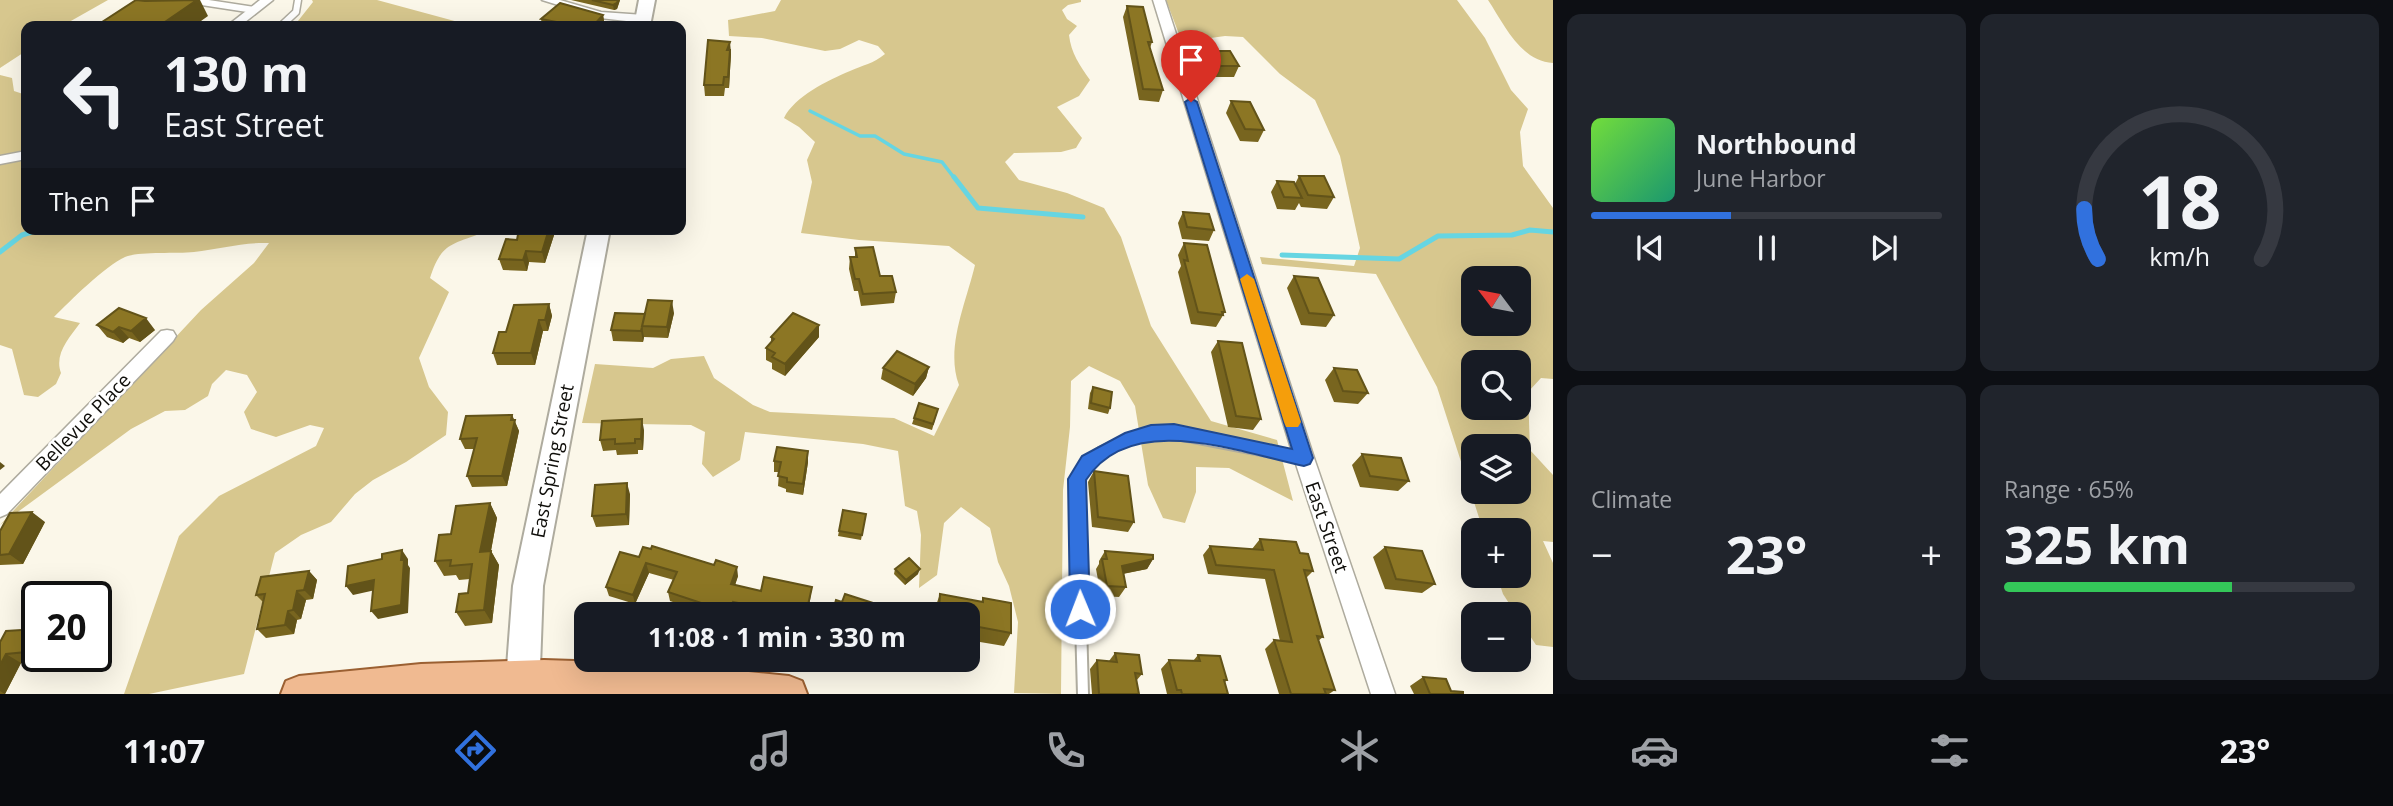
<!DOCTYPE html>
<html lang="en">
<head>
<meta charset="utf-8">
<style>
  :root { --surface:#171b24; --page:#20242c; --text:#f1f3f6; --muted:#9ea1a6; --line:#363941; --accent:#3171de }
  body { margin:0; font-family:"Open Sans",sans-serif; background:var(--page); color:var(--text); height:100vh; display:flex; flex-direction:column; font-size:26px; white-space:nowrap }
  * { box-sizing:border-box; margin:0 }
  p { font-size:23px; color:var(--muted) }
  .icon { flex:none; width:38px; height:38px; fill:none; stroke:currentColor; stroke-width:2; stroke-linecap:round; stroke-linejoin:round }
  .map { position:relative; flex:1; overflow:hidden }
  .sheet { display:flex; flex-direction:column; gap:14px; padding:14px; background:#0d0f14; width:840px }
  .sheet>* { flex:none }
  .banner { position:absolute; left:21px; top:21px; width:665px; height:214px; border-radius:14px; box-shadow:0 7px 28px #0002; background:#171b24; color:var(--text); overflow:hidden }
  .needle { width:46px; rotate:302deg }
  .fabs { position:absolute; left:1461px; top:266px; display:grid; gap:14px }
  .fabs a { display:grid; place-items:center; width:70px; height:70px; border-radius:14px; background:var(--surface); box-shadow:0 7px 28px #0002; font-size:35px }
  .speed { position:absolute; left:21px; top:581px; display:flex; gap:14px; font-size:35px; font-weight:700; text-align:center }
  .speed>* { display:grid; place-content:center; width:91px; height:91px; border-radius:50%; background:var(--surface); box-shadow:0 7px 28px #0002; line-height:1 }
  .speed .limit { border:4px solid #111; border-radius:10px; background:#fff; color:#111 }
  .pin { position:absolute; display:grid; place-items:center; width:60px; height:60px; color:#fff; margin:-72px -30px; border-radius:50% 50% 50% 0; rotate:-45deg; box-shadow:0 0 7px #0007 }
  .pin .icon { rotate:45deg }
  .me { position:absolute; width:77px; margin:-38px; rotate:359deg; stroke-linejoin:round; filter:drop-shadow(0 0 5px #0008) }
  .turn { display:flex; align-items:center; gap:24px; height:147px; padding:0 28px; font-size:32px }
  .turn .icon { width:91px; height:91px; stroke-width:2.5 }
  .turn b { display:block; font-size:49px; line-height:60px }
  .then { display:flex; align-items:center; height:66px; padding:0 28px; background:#0003; gap:14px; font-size:26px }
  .big { font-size:52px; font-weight:700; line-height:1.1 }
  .sheet .tile { flex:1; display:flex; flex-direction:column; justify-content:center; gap:10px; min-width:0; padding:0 24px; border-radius:14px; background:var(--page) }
  .sheet .dial { align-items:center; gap:0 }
  .dial svg { height:182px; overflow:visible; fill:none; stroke:var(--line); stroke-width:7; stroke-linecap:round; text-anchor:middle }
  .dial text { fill:var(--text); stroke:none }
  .song { display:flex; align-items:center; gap:21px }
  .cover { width:84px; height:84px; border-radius:10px; background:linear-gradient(135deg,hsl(100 70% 55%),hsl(160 70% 35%)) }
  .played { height:7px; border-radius:4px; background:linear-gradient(90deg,var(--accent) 40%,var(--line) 40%) }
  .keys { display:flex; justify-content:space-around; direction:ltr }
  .heat { display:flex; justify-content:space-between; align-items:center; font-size:38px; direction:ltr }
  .charge { height:10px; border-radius:5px; background:linear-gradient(90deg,#34c759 65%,var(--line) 0) }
  .sheet .tiles { flex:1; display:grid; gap:14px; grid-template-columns:repeat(2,1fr) }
  .trip { position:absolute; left:574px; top:602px; width:406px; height:70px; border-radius:14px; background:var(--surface); box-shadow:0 7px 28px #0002; font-weight:700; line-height:70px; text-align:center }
  .tab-bar { display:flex; height:112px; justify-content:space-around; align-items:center; background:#090b0e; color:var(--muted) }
  .tab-bar .icon { width:49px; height:49px }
  .tab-bar .on { color:var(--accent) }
  .tab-bar b { font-size:32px; color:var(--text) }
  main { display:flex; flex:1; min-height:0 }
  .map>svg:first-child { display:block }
  .green { fill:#d7c78e; fill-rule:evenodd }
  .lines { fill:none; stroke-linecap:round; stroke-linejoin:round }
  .stream-far1 { stroke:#66d5e2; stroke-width:3.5 }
  .stream { stroke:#66d5e2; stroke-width:5 }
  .service-far1-casing { stroke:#aeab9e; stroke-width:9 }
  .service-casing { stroke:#aeab9e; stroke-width:14 }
  .minor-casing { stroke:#aeab9e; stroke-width:3 }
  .secondary-casing { stroke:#aeab9e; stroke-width:4 }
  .primary-casing { stroke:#9b6032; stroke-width:4 }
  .service-far1 { stroke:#fff; stroke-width:6 }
  .service { stroke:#fff; stroke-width:10 }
  .minor { fill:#fff; fill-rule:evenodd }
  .secondary { fill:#fff; fill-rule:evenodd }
  .primary { fill:#f0ba91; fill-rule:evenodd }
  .wall { fill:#78651f }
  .shaded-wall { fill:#625319 }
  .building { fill:#8c7624; stroke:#625319; stroke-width:2 }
  .route { fill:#3171de; stroke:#204990; stroke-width:2 }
  .slow { fill:#f59e0b }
  .labels { text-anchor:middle; stroke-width:5; stroke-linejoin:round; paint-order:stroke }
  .street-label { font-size:19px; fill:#0f0e0a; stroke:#fff }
</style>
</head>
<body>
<main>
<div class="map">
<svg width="1553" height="694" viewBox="0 0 1553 694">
  <rect width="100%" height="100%" fill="#fbf7e9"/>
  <path class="green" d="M0,0H108L62,26H26V51L0,68Z
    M312,0H377L473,26H294L313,2Z
    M781,0H1081V2L1068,5L1062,10L1067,19L1077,26L1069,35C1071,53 1080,66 1090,80L1079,96L1057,107L1082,138L1076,148L1061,152L1014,153L1005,162L1019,180L1067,193L1104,208L1121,237L1151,326L1211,421L1277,440L1293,501L1229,468L1196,467V492L1185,523L1163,518L1148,485L1135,406L1120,381L1089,366L1071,381L1070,427L1063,490L1061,694L1014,693L1018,622L1009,586L998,562L990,528L961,507L944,523L937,575L919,588L921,535L917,511L905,506L898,451L863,444L745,432L740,460L713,477L702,464L705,432L691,425L582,423L595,364L653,368L671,359L704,356L714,378L753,405L770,412L894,418L934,436L959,385C945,348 966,303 975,265L949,246L859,240L801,233L812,182L807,160L815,142L799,127L784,118C794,97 828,80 850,71C863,65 873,64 885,54L878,46L859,40L840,49L825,51L762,38L729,36L728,20L775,11Z
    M1166,0H1457L1485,38L1511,90L1528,109L1520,132L1523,166L1553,208V379L1541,378L1528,392L1530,450L1553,475V542L1543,541L1553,563V647L1536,645L1519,619V614H1516L1503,594L1497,576H1519V530H1483L1437,387L1376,274L1262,264L1260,257L1354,266L1360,248L1340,156L1315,100L1280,74L1243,37L1225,36L1182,42ZM1519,278V324H1474V278ZM1519,362V408H1474V362ZM1519,446V492H1474V446Z
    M1488,0H1553V63C1520,61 1504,24 1488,0Z
    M0,75L12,78L14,91L26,95V229H482V233C450,245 441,244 430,278L449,292L419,358L429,387L448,412L446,435L406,462L373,480L355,494L331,522L301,535L275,553L244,674L149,694H124L179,536L219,496L316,446L324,428L310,425L276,437L251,429L244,412L257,392L247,375L226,370L212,384L208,396L185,410L165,411L131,429L0,525L201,310L254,263L269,243C244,242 219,249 194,252C175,254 139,251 125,257C105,266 70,301 54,317L80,323C69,338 54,354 61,373L56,384L38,397L24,395L12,349L0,345Z"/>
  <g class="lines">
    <path class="stream-far1" d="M810,111L860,136H875L904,154L942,162L955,179"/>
    <path class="stream" d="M954,177L978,208L1083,217
      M0,252L22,235L42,229
      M1282,255L1399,259L1438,236L1512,235L1530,230L1553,232"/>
    <defs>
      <path id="service-far1" d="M189,0L254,10
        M281,26L296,12L298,0"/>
      <path id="service" d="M1083,694L1077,479L1088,461L1102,452L1131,438L1162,431L1303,458"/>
      <path id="minor" d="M260,0H273L240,26H227Z
        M542,0H560L601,12L644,15L650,19L644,23L600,18Z
        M1153,0H1165L1314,458L1395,694H1371L1294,458Z
        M26,151V159L0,164V156Z
        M167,330L173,331L176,336L173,341L7,514L0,517V494L161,331Z"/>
      <path id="secondary" d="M639,0H655L650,26H634Z
        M588,229H610L543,586L539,694H505L513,586Z"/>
      <path id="primary" d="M544,660L667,664L789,676L802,681L807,694H281L286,681L299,676L421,664Z"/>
    </defs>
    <use href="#service-far1" class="service-far1-casing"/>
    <use href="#service" class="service-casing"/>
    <use href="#minor" class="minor-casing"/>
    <use href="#secondary" class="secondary-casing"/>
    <use href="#primary" class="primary-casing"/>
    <use href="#service-far1" class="service-far1"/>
    <use href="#service" class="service"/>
    <use href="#minor" class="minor"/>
    <use href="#secondary" class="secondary"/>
    <use href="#primary" class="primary"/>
  </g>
  <path class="wall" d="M571,0H620L617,9L614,10Z
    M1127,6L1152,42L1150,48L1163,90L1159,102L1139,100L1123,17Z
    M603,15L604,21L599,26H549L542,25L541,19Z
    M1212,51L1239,66L1234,77H1215L1207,62Z
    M731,53L729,88H725L724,96H705L704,85Z
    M1231,101L1264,130L1258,142L1240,141L1226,113Z
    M1299,176L1334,197L1327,209L1301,207L1299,203L1295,210L1277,209L1271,192L1277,181L1295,184Z
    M1183,212L1214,230L1209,241L1182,239L1178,223Z
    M519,229H556L545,263L529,262L527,271L503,270L499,259L517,240Z
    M1184,243L1225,312L1216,327L1191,324L1178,272L1181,266L1178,255Z
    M855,248L880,276L896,292L894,303L861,306L858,291H854L849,269L850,257H855Z
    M1294,276L1334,315L1326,327L1301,325L1287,288Z
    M549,304L552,316L548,331H543L535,365H497L493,353L506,332Z
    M674,313L668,338L644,337L643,342L613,341L611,330L645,315Z
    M97,325L155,330L140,342L129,338L123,343L107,337Z
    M771,337H819L785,376L772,369V363L766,360V348L771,342Z
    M1218,341L1261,419L1253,430L1228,427L1211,352Z
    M929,367L926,378L913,396L881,379L883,368Z
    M1334,368L1368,393L1358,404L1334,402L1325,380Z
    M1093,387L1110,408L1108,414L1088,409L1090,393Z
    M938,409L932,430L912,424L914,418Z
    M512,415L519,431L507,486L472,487L467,476L474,449H465L460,439Z
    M644,430L643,450H638V454L617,455L616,450L603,451L600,440Z
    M808,451V462L803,495L786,492V489L778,486L779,472H774V461Z
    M1362,454L1409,481L1398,491L1360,487L1352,465Z
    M1094,471L1134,522L1128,532L1092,527L1088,482Z
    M630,494L629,525L596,527L592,516Z
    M490,503L497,518L491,551L499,565L492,623L465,626L456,612L468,593L470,579L459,580L456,575L444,576L435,561L451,534Z
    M866,514L861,540L838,536L839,531Z
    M45,522L23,564L0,565V531Z
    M1260,539L1300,553L1313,571L1306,578L1323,637L1318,641L1335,690L1329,694H1279L1265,649L1274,640L1280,641L1265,579L1208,574L1203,555L1210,546L1252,549Z
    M1385,547L1435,584L1422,593L1385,589L1373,557Z
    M1105,551L1153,559L1147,569L1123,574L1126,587L1119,597L1101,596L1096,569L1099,564V561Z
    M639,557L738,576L735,585L761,591L812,587L808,614L800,613V614H748L734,611L732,614H702V612L670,601L668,592L674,580L649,573L635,604L609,596L606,587Z
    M895,569L918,574L905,585L894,574Z
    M309,571L317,580L313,599L306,600L301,619L297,620L294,634L266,638L257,629L263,602L256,595Z
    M940,594L981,602L983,598L1011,633L1004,646L968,640V614H919L921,606L935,608Z
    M37,629V656H54L52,660L21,663L5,694H0V642Z
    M1115,653L1142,674L1136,681L1139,694H1092L1090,669L1097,660L1109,661Z
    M1198,655L1227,680L1225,682L1228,694H1167L1161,669L1169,660L1193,661Z
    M844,660H862L861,665Z
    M1423,677L1451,691L1463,694H1414L1410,686Z"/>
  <path class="shaded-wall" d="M197,0H200L208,16L194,26H159Z
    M618,0H620L617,9L614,10L613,5Z
    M603,15L604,21L599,26H593Z
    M730,42L731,53L729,88L727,50Z
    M549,229H556L545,263L542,252Z
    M526,251L529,262L527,271L523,260Z
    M672,301L674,313L668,338L667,327Z
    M549,304L552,316L548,331L545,320Z
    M146,318L155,330L140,342L131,331Z
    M539,320L543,331L535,365L531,353Z
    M819,325V337L785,376V364Z
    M642,326L644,337L643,342L641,331Z
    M119,327L129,338L123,343L113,332Z
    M929,367L926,378L913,396L915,384Z
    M512,415L519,431L507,486L502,476Z
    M642,419L644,430L643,450L641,439Z
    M808,451V462L803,495V484Z
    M0,462L5,466L0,470Z
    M627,483L630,494L629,525L626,514Z
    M490,503L497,518L488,566L480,552Z
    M32,512L45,522L23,564L9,554Z
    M402,550L408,559V565L410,568L408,613L378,619L371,611L401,560Z
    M491,551L499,565L492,623L484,610Z
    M1153,559L1147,569L1116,575L1122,566Z
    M646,563L649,573L635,604L633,595Z
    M737,567L738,576L732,594L731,584Z
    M920,569L918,574L905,585L906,580Z
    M309,571L317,580L313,599L304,590Z
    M374,580L380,589L353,595L346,586Z
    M297,591L306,600L301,619L293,610Z
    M733,602L734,611L732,614H728Z
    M288,611L297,620L294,634L285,625Z
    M6,654L21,663L5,694L0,691V665Z
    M46,656H54L52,660Z"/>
  <path class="building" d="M136,0L145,1L197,0L159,26H96Z
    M592,0H618L617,3L613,5Z
    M560,3L603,15L593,26H577L541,19Z
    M1127,6L1143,7L1152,42H1148L1163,90L1143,89Z
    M708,40L730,42L727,50H730L728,77H724L723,85H704Z
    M1212,51H1230L1239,66H1220Z
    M1231,101L1250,102L1264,130L1245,129Z
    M1299,176H1324L1334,197L1308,195Z
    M1277,181L1294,182L1302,198L1284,197Z
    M1183,212L1209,214L1214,230L1187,227Z
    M519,229H549L542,252L526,251L523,260L499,259L506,239L517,240Z
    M1184,243L1207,245L1225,312H1222L1223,315L1198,312L1184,260L1188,261Z
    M873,247L880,276H892L896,292L863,294L859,279H855L850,257H857L855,248Z
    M1294,276L1318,278L1334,315L1309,313Z
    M648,300L672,301L667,327L642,326Z
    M549,304L545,320H539L531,353H493L499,332H506L514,305Z
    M119,308L146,318L131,331L119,327L113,332L97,325Z
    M615,313L645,314L641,331L611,330Z
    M793,313L819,325L785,364L772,357L775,353L766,348L774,339L771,337Z
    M1218,341L1242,343L1261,419L1236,416Z
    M897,351L929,367L915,384L883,368Z
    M1334,368L1357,370L1368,393L1343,391Z
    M1093,387L1112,392L1110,408L1091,403Z
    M919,403L938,409L933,424L914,418Z
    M512,415L511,420H515L502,476H467L477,438L460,439L466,416Z
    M642,419L641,439H635V443L615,444V439L600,440L602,421Z
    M777,447L808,451L803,484L787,482V478L778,476L781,462L774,461Z
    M1362,454L1401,458L1409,481L1370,476Z
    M1094,471L1128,476L1134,522L1098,517Z
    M627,483L626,514L592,516L595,485Z
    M490,503L480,552L491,551L484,610L456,612L459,594L468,593L472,564L450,566L451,560L435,561L439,535L451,534L456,506Z
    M843,510L866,514L862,535L839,531Z
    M32,512L9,554L0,555V531L10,513Z
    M1260,539L1296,542L1300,553L1308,554L1313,571L1304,570L1323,637L1317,636L1335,690L1324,689L1326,694H1291L1274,640L1292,642L1274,570L1216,565L1210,546L1263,550Z
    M652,546L714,565L716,560L737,567L731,584L761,591L764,577L812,587L808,605L801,604L799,614H766L767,609L733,602L728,614H713L702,611L704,604L668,592L677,572L646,563L633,595L606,587L620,552L639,557L643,547L651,549Z
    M1385,547L1422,551L1435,584L1396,579Z
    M402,550L401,560H404L401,605L371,611L374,580L346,586L348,566L382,559V554Z
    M1105,551L1153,555V559L1122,566L1126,587L1107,586L1102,559H1107Z
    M909,558L920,569L906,580L895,569Z
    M309,571L304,590L297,591L293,610L288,611L285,625L257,629L265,594L256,595L261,577Z
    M845,594L876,604L873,614H832L836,600L842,602Z
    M940,594L983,602V598L1011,603V633L968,625V614H921V606L939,609Z
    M37,629V651L6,654L0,665V642L6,631Z
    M1115,653L1139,655L1142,674L1135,673L1139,694H1099L1097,660L1117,662Z
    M1198,655L1220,656L1227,680H1224L1228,694H1182L1181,690H1177L1169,660L1200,661Z
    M1423,677L1446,679L1451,691L1463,692V694H1430Z"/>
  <path class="route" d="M1191,98L1197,102L1313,458L1310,464L1304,466C1238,452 1131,410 1086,480L1090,609L1087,616L1080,619L1072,616L1070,609L1068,479L1082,456L1125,433L1151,425L1174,424L1292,449L1185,102Z"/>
  <path class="slow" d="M1247,274L1254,279L1301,422L1298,427H1286L1284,422L1240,279Z"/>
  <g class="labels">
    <g class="street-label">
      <text transform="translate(83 422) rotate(-46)" y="7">Bellevue Place</text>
      <text transform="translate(552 461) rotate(-79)" y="7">East Spring Street</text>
      <text transform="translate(1327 527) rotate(71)" y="7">East Street</text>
    </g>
  </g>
</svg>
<div class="fabs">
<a><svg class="needle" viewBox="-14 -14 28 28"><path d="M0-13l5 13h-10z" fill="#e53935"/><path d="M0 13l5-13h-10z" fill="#9ea1a6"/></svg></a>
<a><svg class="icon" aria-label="search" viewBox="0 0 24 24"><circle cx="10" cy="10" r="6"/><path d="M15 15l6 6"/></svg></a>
<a><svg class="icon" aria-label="layers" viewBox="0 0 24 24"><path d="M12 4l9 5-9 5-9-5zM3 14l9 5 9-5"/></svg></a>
<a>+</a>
<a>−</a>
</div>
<div class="speed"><div class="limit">20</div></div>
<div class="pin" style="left:1191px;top:102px;background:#d93025"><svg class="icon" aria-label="arrive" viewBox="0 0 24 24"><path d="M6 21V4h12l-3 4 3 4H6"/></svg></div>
<svg class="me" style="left:1080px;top:609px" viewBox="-20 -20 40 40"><circle r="17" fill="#3171de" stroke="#fff" stroke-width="3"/><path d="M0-11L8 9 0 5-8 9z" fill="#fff"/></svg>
<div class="trip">11:08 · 1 min · 330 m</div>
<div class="banner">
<div class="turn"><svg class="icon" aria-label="left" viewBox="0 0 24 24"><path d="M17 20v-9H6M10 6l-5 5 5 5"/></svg><div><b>130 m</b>East Street</div></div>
<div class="then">Then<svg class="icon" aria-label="arrive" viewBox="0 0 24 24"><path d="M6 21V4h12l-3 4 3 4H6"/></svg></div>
</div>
</div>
<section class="sheet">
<div class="tiles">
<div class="tile">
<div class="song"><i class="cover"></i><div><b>Northbound</b><p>June Harbor</p></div></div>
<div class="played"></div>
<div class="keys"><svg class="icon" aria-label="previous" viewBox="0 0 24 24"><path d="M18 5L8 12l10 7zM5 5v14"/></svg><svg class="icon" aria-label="pause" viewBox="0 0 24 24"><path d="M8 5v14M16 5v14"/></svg><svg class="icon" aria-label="next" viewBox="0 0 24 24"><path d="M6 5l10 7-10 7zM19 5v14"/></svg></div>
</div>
<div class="tile dial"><svg viewBox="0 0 100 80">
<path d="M14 69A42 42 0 1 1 86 69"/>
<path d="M14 69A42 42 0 0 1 8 47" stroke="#3171de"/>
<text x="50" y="56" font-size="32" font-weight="700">18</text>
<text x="50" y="72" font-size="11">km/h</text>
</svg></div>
<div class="tile"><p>Climate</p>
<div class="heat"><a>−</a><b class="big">23°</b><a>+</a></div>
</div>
<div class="tile"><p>Range · 65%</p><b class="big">325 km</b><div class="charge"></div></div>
</div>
</section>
</main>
<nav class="tab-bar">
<b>11:07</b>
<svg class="icon on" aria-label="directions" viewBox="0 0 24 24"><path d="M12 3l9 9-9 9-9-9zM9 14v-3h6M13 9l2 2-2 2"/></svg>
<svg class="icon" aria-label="music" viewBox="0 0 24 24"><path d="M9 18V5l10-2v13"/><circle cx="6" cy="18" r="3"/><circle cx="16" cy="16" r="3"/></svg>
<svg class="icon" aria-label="phone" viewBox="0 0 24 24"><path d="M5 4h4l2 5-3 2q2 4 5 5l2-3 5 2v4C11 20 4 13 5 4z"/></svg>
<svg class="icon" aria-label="climate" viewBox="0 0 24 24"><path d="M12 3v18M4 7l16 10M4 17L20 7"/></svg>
<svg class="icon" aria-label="car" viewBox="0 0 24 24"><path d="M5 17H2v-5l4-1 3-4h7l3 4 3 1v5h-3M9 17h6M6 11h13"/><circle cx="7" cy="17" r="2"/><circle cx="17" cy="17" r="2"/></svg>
<svg class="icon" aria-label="filters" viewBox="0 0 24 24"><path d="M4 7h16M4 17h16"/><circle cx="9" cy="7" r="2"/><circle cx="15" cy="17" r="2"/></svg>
<b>23°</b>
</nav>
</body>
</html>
